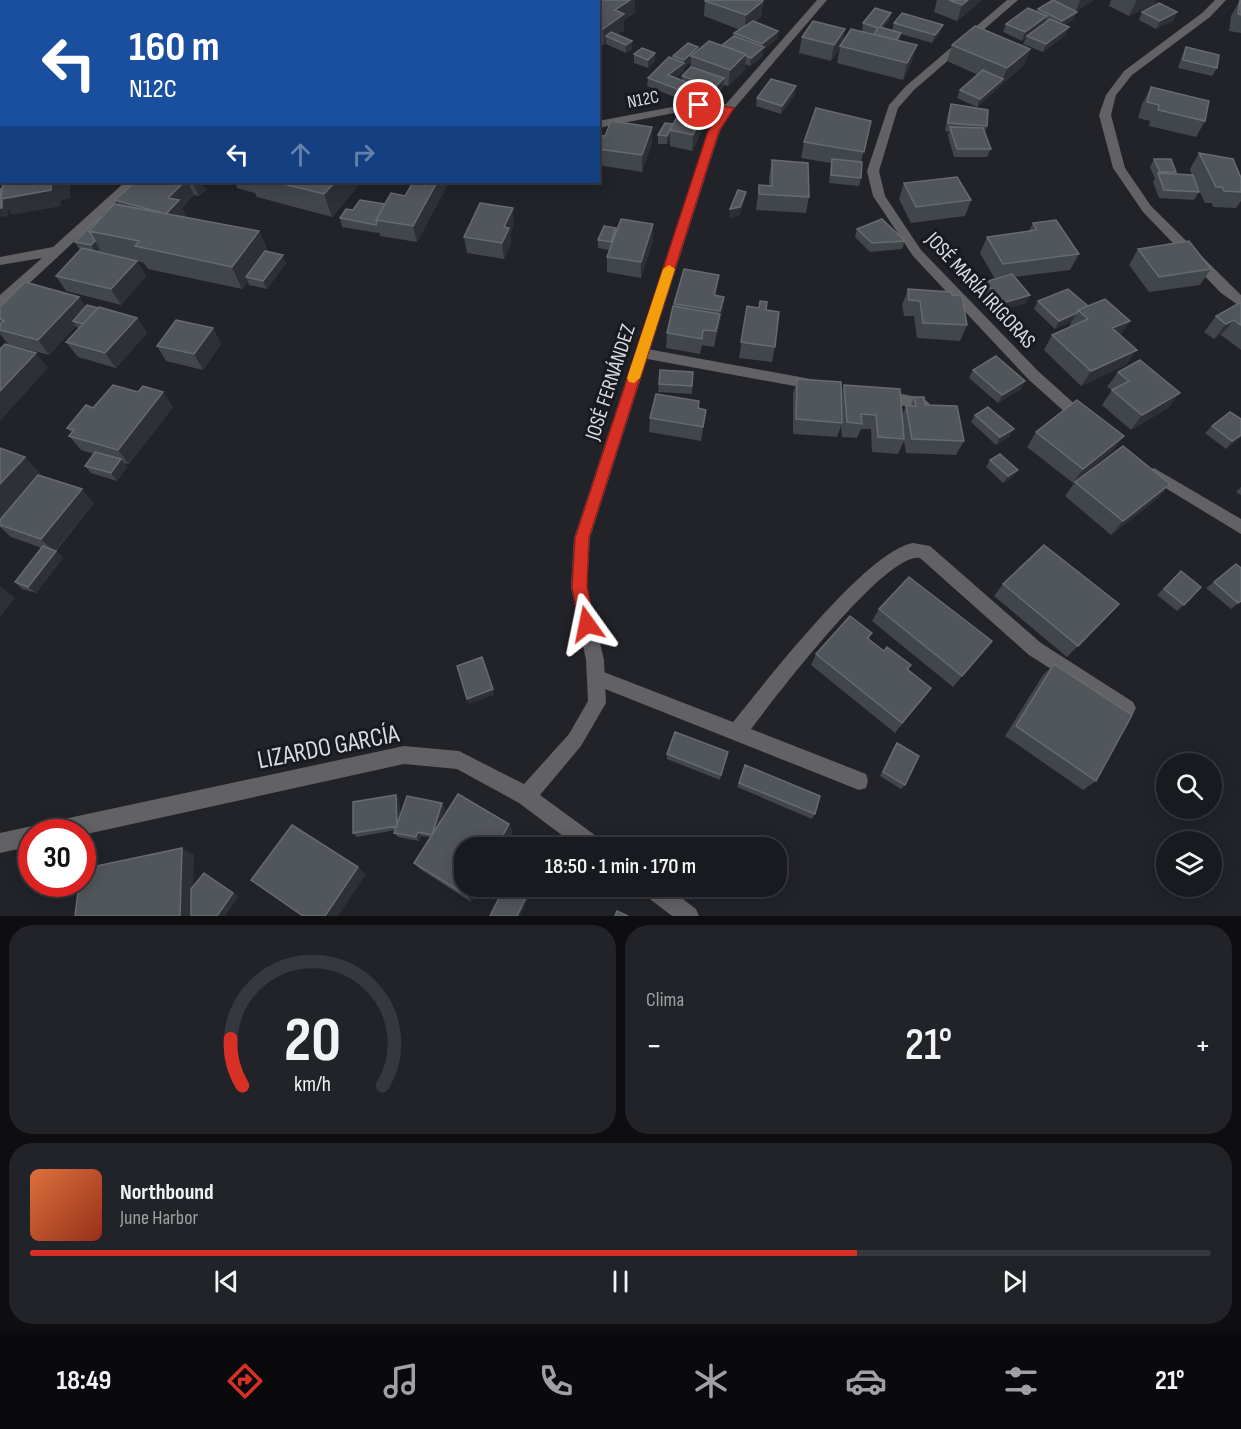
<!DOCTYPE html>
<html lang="es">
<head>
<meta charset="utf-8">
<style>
  :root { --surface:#191a1f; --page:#222328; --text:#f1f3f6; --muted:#9fa1a4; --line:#37383d; --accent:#d93025 }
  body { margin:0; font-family:"Sofia Sans Condensed",sans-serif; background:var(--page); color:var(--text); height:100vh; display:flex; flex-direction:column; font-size:22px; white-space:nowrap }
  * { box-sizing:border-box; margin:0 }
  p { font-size:20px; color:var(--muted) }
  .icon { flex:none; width:33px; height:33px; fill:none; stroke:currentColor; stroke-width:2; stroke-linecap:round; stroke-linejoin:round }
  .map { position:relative; height:916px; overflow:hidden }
  .details { display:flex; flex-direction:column; gap:9px; padding:9px; background:#0e0e11; flex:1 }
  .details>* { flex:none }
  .banner { position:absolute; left:0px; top:0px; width:600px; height:183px; box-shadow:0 3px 15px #0003,0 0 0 2px var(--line); background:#1a4fa0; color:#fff; overflow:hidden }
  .buttons { position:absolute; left:1156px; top:753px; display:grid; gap:12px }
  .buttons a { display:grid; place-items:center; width:66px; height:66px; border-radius:50%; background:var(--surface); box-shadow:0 3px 15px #0003,0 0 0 2px var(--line); font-size:30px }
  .speed { position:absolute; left:18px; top:819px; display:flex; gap:12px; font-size:30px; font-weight:700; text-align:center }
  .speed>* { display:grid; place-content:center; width:78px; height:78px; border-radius:50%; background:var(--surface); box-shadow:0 3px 15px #0003,0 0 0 2px var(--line); line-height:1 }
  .speed .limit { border:9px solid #d22; background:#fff; color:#111 }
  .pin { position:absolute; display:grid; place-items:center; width:51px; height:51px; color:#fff; margin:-26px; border:3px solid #fff; border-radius:50%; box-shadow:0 2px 6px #0007 }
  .me { position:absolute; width:66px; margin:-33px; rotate:348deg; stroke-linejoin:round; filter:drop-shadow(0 0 4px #0008) }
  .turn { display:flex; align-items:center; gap:21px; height:126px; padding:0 30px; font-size:27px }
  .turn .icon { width:78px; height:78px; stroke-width:2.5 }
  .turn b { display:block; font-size:42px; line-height:51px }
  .lanes { display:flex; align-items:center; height:57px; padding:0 30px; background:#0003; justify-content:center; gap:30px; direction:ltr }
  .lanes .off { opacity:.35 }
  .big { font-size:45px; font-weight:600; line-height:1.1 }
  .details .card { flex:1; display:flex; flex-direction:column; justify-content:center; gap:9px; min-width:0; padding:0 21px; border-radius:24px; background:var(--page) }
  .details .dial { align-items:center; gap:0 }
  .dial svg { height:156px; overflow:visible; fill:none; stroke:var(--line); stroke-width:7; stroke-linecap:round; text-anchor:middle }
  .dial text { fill:var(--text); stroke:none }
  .song { display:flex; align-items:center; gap:18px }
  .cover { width:72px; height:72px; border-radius:9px; background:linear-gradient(135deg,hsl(20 70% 55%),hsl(10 70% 35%)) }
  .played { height:6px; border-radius:3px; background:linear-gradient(90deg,var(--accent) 70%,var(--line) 70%) }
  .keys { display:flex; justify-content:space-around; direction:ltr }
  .heat { display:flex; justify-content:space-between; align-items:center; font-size:33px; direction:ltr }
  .details .tiles { flex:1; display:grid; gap:9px; grid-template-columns:1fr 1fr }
  .card:last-child { grid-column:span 2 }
  .trip { position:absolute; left:454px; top:837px; width:333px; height:60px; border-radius:24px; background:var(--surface); box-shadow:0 3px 15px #0003,0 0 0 2px var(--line); font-weight:600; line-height:60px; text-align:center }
  .dock { display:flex; height:96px; justify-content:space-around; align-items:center; background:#0a0a0c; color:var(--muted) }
  .dock .icon { width:42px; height:42px }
  .dock .current { color:var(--accent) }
  .dock b { font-size:27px; color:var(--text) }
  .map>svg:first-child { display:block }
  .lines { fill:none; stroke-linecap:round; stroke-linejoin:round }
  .lane { fill:#626164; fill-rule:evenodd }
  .street { fill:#626164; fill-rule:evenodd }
  .wall { fill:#41464b; fill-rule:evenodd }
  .shaded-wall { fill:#2d3137 }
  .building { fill:#51565b; stroke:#666b70; stroke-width:1.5 }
  .route { fill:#d93025; stroke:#8d1f18; stroke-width:1.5 }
  .slow { fill:#f59e0b }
  .labels { text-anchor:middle; stroke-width:6; stroke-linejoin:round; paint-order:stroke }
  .far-street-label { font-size:18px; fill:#dadbe0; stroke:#181a20 }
  .street-label { font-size:21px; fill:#dadbe0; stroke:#181a20 }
  .near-street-label { font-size:26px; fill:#dadbe0; stroke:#181a20 }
</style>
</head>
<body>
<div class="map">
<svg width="1241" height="916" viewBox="0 0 1241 916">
  <rect width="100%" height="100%" fill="#212329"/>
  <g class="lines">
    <path class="lane" d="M460,0H470L459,2Z
      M642,348L816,380L823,385L816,390L642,358L635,353Z
      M881,390L923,398L930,404L923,410L876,400L874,396L876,392Z
      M913,543L930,546L1041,643L1133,702L1136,708L1133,714L1127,717L1121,714L1029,655L920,558C885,552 775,698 751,729L866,774L868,781L866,788L859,790L590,683L587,677L590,671L596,669L733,722C766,682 866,551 913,543Z"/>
    <path class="street" d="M119,0H129L130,2H120Z
      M338,0H349L337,2Z
      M817,0H827L733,110L720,131L590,538L587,587L604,660L606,703L581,746L540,795L603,841L606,848H579L519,803L457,769L404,764L82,835V832H41L43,825L50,822L404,746L459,751L524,784L569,734L588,701L586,660L571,587L574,538L708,131L722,111L699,108L598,128V121L699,102L726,104Z
      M1007,0H1018L914,90L898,108L879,171L885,196L921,250L1038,371L1087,415L1089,419L1087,423H1077L1028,379L913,256L873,196L867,171L889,105L906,86Z
      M1215,0H1226L1210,17L1132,75L1116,95L1111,115L1125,168L1151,206L1241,295V307L1221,293L1143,212L1113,168L1099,115L1106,95L1124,71L1202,13Z
      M125,182H138L5,306L0,308V295L42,258L0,265V257L53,247Z
      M1154,468L1241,519V534L1149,478L1146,474L1149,470Z
      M32,826L40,832H32V846L0,853V833Z
      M639,886H666L696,909L699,916H672L642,893Z"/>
  </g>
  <path class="wall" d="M405,0H450L449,2H405Z
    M582,0H635V12L624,20V30L617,35L632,41V49L626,53L606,44V43L604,45L598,43V2Z
    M937,0H982L957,21L934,12Z
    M1052,0H1094L1076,11L1073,20L1065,25L1069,27L1065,35L1043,52L1023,44L1026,38L1022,41L1003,32L1006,24L1037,12L1038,9Z
    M1111,0H1156L1154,4L1129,16L1109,6Z
    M1240,0H1241V33L1229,31L1231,16Z
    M705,1H763L761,17L755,22L778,31L777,39L763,50V56L750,66L745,64V70L728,86L724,85L723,87L714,96L686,85L685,90L677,98L647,86L648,78L673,59V56L698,50L722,45L733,36L734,33L740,30L704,16ZM691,62L690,68L682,76V80L675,78L684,71V68Z
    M1142,12H1177L1173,21L1156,29L1139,20Z
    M889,21L883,28L892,31L894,23L943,25L940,33L932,43L901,34L899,40L912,61L903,80L837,63L840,48L831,61L799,53L802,37L842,43L862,31L863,23Z
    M952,45L1030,49L1024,65L1001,85L1000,84L999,87L977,107L957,98L960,90L978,75L947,61Z
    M1186,47L1217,68L1212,76L1178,68L1182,55Z
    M655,53V61L648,68L634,63V54Z
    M1151,87L1205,121L1196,137L1149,126L1150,121L1138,118L1142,104Z
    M795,94L781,114L756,106L757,98Z
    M951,104L987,126L985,132L991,149L987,157H954L948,136L949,132L945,131L948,113Z
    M708,118L692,151L670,146V137L667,144H658V135L672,127Z
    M871,121L861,162V178L859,186L829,183L831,163L801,158L804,142Z
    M598,135L652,143L642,172L598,165Z
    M1199,153L1241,178V201L1236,208L1213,207L1212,203H1205L1193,177L1199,192L1194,200L1159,198L1153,182L1155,179L1150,167L1154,159L1176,172L1175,174L1192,175L1190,169Z
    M772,160L809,197L806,213L756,210L759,185L769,186V177Z
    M184,182H202L206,190L199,196L194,195L182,208L187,217H186L259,231L268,252L286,263L267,289L249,285L248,282L242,289L148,269L144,263L137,261L146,276L121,305L66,291L56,276L80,250L75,242L101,217L118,205L115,200Z
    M225,182H361L332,217L257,197L254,192V193L237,188L236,184Z
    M413,182H449L417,242L380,236L379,232L378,233L342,227L340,218L353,210L385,204L405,196Z
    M904,183L971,200L965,216L911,223L899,199Z
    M1033,223L1079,254L1070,270L1014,277L1026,303L999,311L981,290L985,282L995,279L980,253L987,237L1029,231Z
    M514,224L510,234L511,244L504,259L467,253L464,237Z
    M653,224V240L641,278L607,272V257L610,250L598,248V240L616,232Z
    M857,229L905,241L902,249L870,252L855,237Z
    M1138,249L1211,269L1200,285L1149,292L1129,265Z
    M719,275L716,295L724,297L722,312L714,347L702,345L700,354L666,348L667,333L674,304Z
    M908,289L952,295L967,325L960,341L917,338L914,316H904L902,305Z
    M79,297L86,307L137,318L147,333L116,368L78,357L66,342L78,329L76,326L49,355L8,344L0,334V307Z
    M1038,301L1088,306L1130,321L1120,335L1126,365L1081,386L1044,350L1052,335L1070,327L1069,326L1072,321L1055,329L1034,309Z
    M1241,302V350L1221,335L1214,339L1204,332L1216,316Z
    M747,306L766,310L775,347L772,362L739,358Z
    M213,328L221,344L203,370L166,361L157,346Z
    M660,370L693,372L692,394L658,392Z
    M973,370L1021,389L998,403L969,378Z
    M1118,372L1168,408L1131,430L1102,405L1112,390L1107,387Z
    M797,379L841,394L844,385L902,416L906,406H911L914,397L925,405L964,441L956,455L906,453L904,441L898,454L872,452L871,429H861L857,438L842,437L841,426L837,437L793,434V394Z
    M173,407L129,464L124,463L127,467L117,481L91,473L85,466L94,454L81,450L69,436L72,433L67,428L93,408Z
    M698,408L706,410L701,441L649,432L650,418Z
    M975,415L1009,437L996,445L971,422Z
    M1212,426L1241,437L1226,449L1205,433Z
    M1036,432L1124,436L1113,450L1073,483L1027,447Z
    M0,448L44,477L94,503L56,551L63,558L36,593L22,589L15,582L42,548L11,537L0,527Z
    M990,460L1013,477L1003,483L986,467Z
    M1075,482L1170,484L1158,498L1111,535L1065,496Z
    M1241,487V495L1236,492Z
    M1181,571L1184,605L1177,611L1157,595Z
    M1214,582L1241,601L1231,609L1206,588Z
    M1003,584L1119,604L1067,657L994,596Z
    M879,609L992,641L953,687L872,621Z
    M872,633L869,639L884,651L911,665L908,670L931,688L895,733L811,665L816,654Z
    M1054,664L1096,781L1083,790L1005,736L1043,675Z
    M897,743L905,785L901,789L880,776L893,748Z
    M728,752L720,780L667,759V754Z
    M745,765L815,814L812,819L737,787Z
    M396,795L399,799L400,817L445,808L440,822L513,832L465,886H480L471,902L420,869L414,863L430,837L421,836L419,841L398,837L394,833L395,830L357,837L353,833Z"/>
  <path class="shaded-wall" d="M8,0H23L24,1L8,2Z
    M207,0H219L213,2H208Z
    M630,0H635V12L624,20V30L612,39L606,36V43L604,45L603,29L615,10Z
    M968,0H982L957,21L962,5Z
    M1080,0H1094L1076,11Z
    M1137,0H1156L1154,4L1129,16Z
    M763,1L761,17L744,31L746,15Z
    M1077,12L1073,20L1058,29L1062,21Z
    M1177,12L1173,21L1156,29L1160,21Z
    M891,13L889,21L878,35L880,27Z
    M1047,16L1044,24L1027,36L1026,38L1022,41L1025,32Z
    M943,25L940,33L932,43L935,35Z
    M1069,27L1065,35L1043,52L1046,44Z
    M845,29L842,45L831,61L834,45Z
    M778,31L777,39L763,50V56L750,66L751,58L762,49V44Z
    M632,41V49L626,53V45Z
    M917,45L912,61L903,80L907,63Z
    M698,47V55L691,56V62L684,68V71L668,83V75L684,63V60Z
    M1030,49L1024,65L1001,85L1007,68Z
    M0,51H2V77H0Z
    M655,53V61L648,68V60Z
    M746,54L745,70L728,86L730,70Z
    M724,78L723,87L714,96L715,87Z
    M1003,79L999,87L977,107L980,99Z
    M686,82L685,90L677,98V89Z
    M796,86L795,94L781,114L782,106Z
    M710,101L708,118L692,151L693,135Z
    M673,124L670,130V137L667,144V136Z
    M652,127V143L642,172V155Z
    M0,176H2V182H31L7,193L0,182Z
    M60,182H68L70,185V198L61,200V206L12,215L8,209V216L0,217L1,199Z
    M184,182H188L194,195L182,208L187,217L174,230L166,214L168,198Z
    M192,182H202L206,190L199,196Z
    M335,182H361L332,217L324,194Z
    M437,182H449L417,242L413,226Z
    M746,192L745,200L739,216L729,218L730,209Z
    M513,208L514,224L510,234L511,244L504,259L502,243L504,227Z
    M653,224V240L641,278V262Z
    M259,231L268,254L246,277L248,282L242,289L232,267Z
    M95,241L100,249L96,253L91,245Z
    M283,255L286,263L267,289L263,281Z
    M137,261L146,276L121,305L111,289Z
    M719,275L717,291L712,311L714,295Z
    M1030,295L1026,303L999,311L1003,303Z
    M79,297L89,312L73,321L76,326L49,355L38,340Z
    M724,297L722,312L714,347L720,311Z
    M1077,313L1072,321L1055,329L1059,321Z
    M137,318L147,333L116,368L105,353Z
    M1234,320L1221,335L1214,339L1226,324Z
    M1130,321L1120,336L1112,328Z
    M213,328L221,344L203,370L194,354Z
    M1137,350L1126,365L1081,386L1091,371Z
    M36,353L48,368L0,421V391Z
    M1025,381L1021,389L998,403L1002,395Z
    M163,392L173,407L129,464L118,450Z
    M1180,393L1168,408L1131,430L1142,415Z
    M1014,429L1009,437L996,445L1000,437Z
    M1241,435V437L1226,449L1232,441Z
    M1124,436L1113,450L1073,483L1083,469Z
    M25,457L44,477L0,525V484Z
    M121,459L127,467L117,481L111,473Z
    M1018,470L1013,477L1003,483L1008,476Z
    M1170,484L1158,498L1111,535L1123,521Z
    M82,489L94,503L54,552L41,539Z
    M56,551L63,558L36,593L28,587Z
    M0,586L15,598L0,617Z
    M493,689L494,695L469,704L467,699Z
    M396,795L399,799L400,830L397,826Z
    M442,803L445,808L435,838L432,835Z
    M509,824L513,832L503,848H496Z
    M418,832L421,836L419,841L416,837Z
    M182,848L194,855L193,916H180Z
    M358,867L366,874L338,916H325Z
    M204,873L239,896L225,916H217Z
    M472,886H480L471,902L467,896Z
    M529,891L531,894L520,916H517Z"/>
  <path class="building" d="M0,0H8V2H2V51H0Z
    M162,0H205L206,2H163Z
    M352,0H365L371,2H351Z
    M372,0H388L387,2Z
    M405,0H418L416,2Z
    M493,0H506L508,2H488Z
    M582,0H630L615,10L624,14L603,29L598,27V2H580Z
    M706,0H761L763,1L746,15L705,1Z
    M949,0H968L962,5Z
    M1053,0L1077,12L1062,21L1038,9Z
    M1240,0H1241V15L1238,14Z
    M1159,3L1177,12L1160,21L1142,12Z
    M875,8L891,13L880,27L901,33L896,40L874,34L878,28L863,23Z
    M1028,8L1047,16L1025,32L1006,24Z
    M902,13L943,25L935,35L894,23Z
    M1050,19L1069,27L1046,44L1027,36Z
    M753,21L778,31L762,44L734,33Z
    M813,21L845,29L834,45L802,37Z
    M975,26L1030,49L1007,68L952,45Z
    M851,29L917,45L907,63L840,46Z
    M611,32L632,41L626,45L606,36Z
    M734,36L764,47L751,58L745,55L746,54L722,45Z
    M709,41L746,54L730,70L691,56Z
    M688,43L698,47L684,60L673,56Z
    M1186,47L1219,55L1217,68L1183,60Z
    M642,48L655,53L648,60L634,54Z
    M669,57L684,63L668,75L686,82L677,89L648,78Z
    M691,67L724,78L715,87L682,76Z
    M983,70L1003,79L980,99L960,90Z
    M771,79L796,86L782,106L757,98Z
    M1151,87L1209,101L1205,121L1158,110L1159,105L1147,102Z
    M697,99L710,101L693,135L670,130L685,102L694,104Z
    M951,104L988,110L987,126L948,123Z
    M816,108L871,121L864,152L804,142Z
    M611,121L652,127L642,155L598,149V135L605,136Z
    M665,123L673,124L667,136L658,135Z
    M950,127L983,128L991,149H957Z
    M2,133V176H0V134Z
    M1199,153L1233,159L1241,178V192L1224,191L1222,187H1216Z
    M832,159L862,162L861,178L831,175Z
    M1154,159H1171L1176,172H1160Z
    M772,160L808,163L809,197L759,194V185L772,186Z
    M1158,173L1193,175L1199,192L1164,190Z
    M957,177L971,200L916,207L904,183Z
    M3,182H60L51,184V190L1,199Z
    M135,182H184L168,198L179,200L166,214L115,200Z
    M241,182H250L251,183L250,184Z
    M276,182H335L324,194Z
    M413,182H437L413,226L376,220L391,193L405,196Z
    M2,188L1,199L2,201V208H0V189Z
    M738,190L746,192L740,207L730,209Z
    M360,200L385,204L376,220L377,223L376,225L340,218L346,209L353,210Z
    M480,203L513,208L504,227L509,228L502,243L464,237Z
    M114,204L259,231L232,267L135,246L139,241L89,231Z
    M99,217H101L89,231L95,241L91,245L75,242Z
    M621,219L653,224L641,262L607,257Z
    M882,219L905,241L872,243L857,229Z
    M1056,220L1079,254L1003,264L987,237L1037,230L1033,223Z
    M604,226L616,228L611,242L598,240Z
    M1189,241L1211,269L1159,277L1138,249Z
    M82,248L137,261L111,289L56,276Z
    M265,251L283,255L263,281L246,277Z
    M684,269L719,275L714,295L724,297L720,311L674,304Z
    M1012,274L1030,295L1003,303L985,282Z
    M25,282L79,297L38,340L0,330V324L4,321L0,319V307Z
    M908,289L951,292L952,295L962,296L967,325L923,323L920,301L909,300Z
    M1068,289L1088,306L1078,310L1077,313L1059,321L1038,301Z
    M1105,299L1130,321L1112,328L1137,350L1091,371L1052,335L1088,319L1078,310Z
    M760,301L767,302L766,310L779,312L775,347L741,342L747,306L759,308Z
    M1241,302V325L1234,320L1226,324L1216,316Z
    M87,305L98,308L83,324L73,321Z
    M673,306L720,314L716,331L703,330L702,339L667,333Z
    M99,307L137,318L105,353L66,342Z
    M176,320L213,328L194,354L157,346Z
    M5,344L36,353L0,391V349Z
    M996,356L1025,381L1002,395L973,370Z
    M1140,360L1180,393L1142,415L1112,390L1129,381L1118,372Z
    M660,370L693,372L692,386L659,384Z
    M797,379L841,382L842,423L796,419Z
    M113,385L138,392L143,386L163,392L118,450L69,436L74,430L67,428L86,405L93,408Z
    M844,385L900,389L904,439L878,437L876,415L861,414L862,424L847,422Z
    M656,394L699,401L698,408L706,410L703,427L650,418Z
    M914,397H924L925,405L957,406L964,441L912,439L906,406H916Z
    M1077,400L1124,436L1083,469L1036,432Z
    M988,407L1014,429L1000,437L975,415Z
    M1230,412L1241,419V435L1232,441L1212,426Z
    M1123,446L1170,484L1123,521L1075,482Z
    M0,448L25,457L0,484Z
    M95,452L121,459L111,473L85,466Z
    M1000,454L1018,470L1008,476L990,460Z
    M38,475L82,489L41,539L0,525V520Z
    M1044,545L1119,604L1078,646L1003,584Z
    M43,546L56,551L28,587L15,582Z
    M1236,564L1241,568V601L1238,603L1214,582Z
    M1181,571L1201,587L1184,605L1164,589Z
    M909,577L992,641L962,676L879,609Z
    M850,616L872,633L867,638L884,651L887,647L911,665L907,669L931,688L902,723L816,654Z
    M482,657L493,689L467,699L457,666Z
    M1054,664L1132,715L1096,781L1016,726Z
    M675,732L728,752L721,775L667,754Z
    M897,743L919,756L905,785L883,772Z
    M745,765L820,796L815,814L739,783Z
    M458,794L509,824L496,848H465V886H472L467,896L414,863Z
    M396,795L397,826L353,833V802Z
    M407,796L442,803L432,835L418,832L416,837L394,833Z
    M292,825L358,867L325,916H303L251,880Z
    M182,848L180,916H75L79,884H82V869Z
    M204,873L233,893L217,916H191V889Z
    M505,886H521L529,891L517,916H490Z
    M617,911L628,916H615Z"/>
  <path class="route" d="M699,102L734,108L719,131L589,538L587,587L595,624L593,629L587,631L582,629L579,624L572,587L575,538L708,131L723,110L696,107V103Z"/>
  <path class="slow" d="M669,265L675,269L640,378L634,383L629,382L627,378L663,269Z"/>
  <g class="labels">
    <g class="far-street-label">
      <text transform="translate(643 99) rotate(-11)" y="6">N12C</text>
    </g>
    <g class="street-label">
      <text transform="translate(981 290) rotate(47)" y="7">JOSÉ MARÍA IRIGORAS</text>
      <text transform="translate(610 382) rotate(-72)" y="7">JOSÉ FERNÁNDEZ</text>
    </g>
    <g class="near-street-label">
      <text transform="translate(328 746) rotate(-11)" y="9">LIZARDO GARCÍA</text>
    </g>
  </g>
</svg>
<div class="buttons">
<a><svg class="icon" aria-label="search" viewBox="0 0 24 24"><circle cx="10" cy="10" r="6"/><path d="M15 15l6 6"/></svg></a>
<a><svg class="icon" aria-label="layers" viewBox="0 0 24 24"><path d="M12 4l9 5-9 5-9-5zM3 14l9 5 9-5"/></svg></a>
</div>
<div class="speed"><div class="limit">30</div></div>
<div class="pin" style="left:699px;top:105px;background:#d93025"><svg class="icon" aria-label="arrive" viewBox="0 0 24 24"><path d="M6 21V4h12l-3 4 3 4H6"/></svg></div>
<svg class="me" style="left:587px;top:624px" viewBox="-20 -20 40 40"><path d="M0-17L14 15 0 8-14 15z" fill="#d93025" stroke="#fff" stroke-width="4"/></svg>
<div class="trip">18:50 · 1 min · 170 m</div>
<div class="banner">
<div class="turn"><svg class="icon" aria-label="left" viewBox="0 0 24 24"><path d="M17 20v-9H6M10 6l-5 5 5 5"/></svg><div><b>160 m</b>N12C</div></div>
<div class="lanes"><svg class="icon" aria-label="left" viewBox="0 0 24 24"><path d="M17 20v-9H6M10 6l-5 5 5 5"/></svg><svg class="icon off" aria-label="ahead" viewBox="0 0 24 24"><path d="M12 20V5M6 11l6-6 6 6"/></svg><svg class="icon off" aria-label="right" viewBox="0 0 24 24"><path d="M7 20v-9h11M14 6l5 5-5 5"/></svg></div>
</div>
</div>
<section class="details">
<div class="tiles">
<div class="card dial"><svg viewBox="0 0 100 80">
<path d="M14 69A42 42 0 1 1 86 69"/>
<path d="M14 69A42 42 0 0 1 8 45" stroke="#d93025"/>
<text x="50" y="56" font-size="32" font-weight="700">20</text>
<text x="50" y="72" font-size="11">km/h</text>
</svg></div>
<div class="card"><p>Clima</p>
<div class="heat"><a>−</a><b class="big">21°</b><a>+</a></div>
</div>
<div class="card">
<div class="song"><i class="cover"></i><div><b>Northbound</b><p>June Harbor</p></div></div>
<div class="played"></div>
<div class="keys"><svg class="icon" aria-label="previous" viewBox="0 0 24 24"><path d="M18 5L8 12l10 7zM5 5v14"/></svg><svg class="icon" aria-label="pause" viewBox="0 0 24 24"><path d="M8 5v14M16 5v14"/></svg><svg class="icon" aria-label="next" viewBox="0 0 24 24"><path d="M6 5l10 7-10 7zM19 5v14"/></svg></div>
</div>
</div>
</section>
<nav class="dock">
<b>18:49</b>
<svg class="icon current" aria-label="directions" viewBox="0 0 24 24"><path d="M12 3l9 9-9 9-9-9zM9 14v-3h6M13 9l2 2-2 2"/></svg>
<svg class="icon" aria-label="music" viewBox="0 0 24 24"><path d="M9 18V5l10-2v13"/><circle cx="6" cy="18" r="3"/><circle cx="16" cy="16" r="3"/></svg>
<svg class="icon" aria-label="phone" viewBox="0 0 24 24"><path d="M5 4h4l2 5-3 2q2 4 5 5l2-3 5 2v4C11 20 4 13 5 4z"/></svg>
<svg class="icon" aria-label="climate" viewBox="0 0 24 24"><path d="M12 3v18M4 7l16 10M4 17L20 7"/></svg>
<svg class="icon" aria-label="car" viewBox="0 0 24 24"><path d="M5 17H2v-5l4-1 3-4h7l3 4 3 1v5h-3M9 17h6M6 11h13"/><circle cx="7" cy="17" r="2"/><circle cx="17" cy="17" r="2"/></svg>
<svg class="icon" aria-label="filters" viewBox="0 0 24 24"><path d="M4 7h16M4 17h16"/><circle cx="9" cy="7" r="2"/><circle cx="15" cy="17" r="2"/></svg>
<b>21°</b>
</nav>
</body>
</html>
